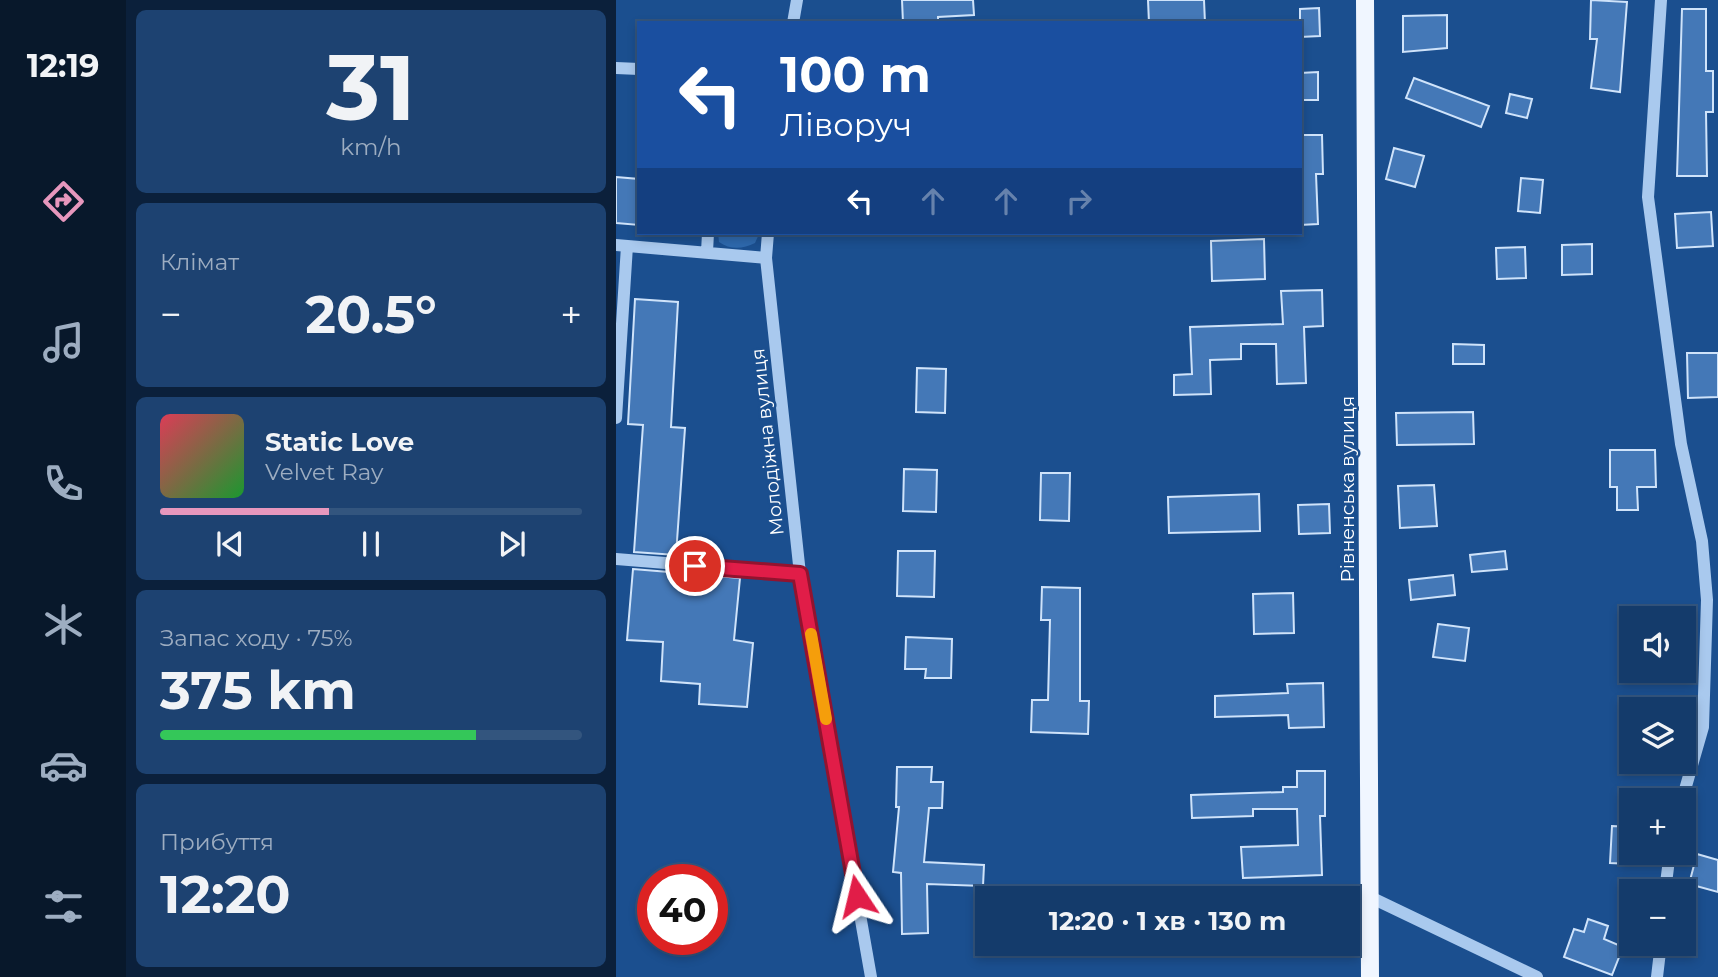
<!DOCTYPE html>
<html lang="uk">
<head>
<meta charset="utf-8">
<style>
  :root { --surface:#143b6b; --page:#1d4271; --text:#f1f3f6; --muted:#9dadc1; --line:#33557e; --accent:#e797bd }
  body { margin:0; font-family:Montserrat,sans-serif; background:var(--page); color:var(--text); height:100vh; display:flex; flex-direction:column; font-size:26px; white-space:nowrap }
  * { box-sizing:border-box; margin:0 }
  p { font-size:23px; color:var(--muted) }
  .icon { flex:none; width:38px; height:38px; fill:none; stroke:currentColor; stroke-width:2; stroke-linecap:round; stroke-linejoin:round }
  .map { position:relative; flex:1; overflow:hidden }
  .sheet { display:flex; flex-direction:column; gap:10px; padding:10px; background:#0b203b; width:490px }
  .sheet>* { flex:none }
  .banner { position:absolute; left:21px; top:21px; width:665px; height:214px; border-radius:0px; box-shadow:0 4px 10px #0003,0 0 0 2px var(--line); background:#1a4fa0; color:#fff; overflow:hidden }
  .tools { position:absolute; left:1003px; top:606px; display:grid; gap:14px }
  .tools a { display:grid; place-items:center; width:77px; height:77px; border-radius:0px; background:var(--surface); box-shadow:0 4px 10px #0003,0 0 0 2px var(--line); font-size:35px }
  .speed { position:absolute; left:21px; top:864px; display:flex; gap:14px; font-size:35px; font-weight:700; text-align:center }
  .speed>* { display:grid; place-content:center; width:91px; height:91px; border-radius:50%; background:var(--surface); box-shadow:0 4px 10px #0003,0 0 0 2px var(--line); line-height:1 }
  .speed .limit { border:10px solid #d22; background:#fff; color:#111 }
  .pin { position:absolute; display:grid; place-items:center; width:60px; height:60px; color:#fff; margin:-30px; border:4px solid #fff; border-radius:50%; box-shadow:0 2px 7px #0007 }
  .me { position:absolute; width:77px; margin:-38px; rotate:350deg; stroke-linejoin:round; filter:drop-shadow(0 0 5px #0008) }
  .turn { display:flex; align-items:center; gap:24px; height:147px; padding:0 28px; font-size:32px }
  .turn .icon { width:91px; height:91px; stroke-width:2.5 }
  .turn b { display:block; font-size:49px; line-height:60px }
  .lanes { display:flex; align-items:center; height:66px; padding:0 28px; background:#0003; justify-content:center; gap:35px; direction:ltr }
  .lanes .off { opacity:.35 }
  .big { font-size:52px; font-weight:700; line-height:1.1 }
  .sheet .tile { flex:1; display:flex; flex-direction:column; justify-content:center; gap:10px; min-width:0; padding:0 24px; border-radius:10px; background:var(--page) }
  .sheet .dial { align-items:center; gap:0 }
  .dial b { font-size:91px; line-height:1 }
  .song { display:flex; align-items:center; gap:21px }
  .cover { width:84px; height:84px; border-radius:10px; background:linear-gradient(135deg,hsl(350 70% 55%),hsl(130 70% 35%)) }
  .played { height:7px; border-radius:4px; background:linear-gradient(90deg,var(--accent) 40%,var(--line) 40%) }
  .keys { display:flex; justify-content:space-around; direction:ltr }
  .heat { display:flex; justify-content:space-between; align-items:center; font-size:38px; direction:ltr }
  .charge { height:10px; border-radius:5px; background:linear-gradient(90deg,#34c759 75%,var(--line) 0) }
  .trip { position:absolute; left:359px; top:886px; width:385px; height:70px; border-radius:0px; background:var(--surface); box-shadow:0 4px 10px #0003,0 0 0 2px var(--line); font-weight:700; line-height:70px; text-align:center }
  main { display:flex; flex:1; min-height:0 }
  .dock { display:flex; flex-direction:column; width:126px; justify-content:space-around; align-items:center; background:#08182b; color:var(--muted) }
  .dock .icon { width:49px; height:49px }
  .dock .active { color:var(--accent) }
  .dock b { font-size:32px; color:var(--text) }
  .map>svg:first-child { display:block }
  .green { fill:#2e69ad }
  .building { fill:#4478b7; stroke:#cfe3fa; stroke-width:2 }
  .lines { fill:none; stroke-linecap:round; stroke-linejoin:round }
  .minor { stroke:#a9c9ee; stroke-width:12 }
  .major { stroke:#f0f6ff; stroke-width:18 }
  .route-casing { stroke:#92132f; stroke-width:18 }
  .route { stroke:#e11d48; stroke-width:12 }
  .slow { stroke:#f59e0b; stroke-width:12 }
  .labels { text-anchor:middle; stroke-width:5; stroke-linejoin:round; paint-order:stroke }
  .street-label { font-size:19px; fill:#fff; stroke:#1b4f8f }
</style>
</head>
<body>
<main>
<nav class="dock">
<b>12:19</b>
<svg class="icon active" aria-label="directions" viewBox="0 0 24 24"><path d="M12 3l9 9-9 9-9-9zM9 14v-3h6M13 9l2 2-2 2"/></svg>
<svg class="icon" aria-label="music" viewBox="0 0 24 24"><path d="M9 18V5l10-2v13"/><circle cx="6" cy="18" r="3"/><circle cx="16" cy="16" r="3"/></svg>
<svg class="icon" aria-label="phone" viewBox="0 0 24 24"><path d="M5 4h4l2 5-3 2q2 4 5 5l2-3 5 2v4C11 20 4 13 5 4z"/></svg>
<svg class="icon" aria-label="climate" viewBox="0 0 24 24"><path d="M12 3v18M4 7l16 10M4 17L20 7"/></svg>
<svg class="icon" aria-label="car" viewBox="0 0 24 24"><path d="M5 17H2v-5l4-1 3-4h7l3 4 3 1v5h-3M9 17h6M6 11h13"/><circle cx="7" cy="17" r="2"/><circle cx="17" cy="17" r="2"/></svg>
<svg class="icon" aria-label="filters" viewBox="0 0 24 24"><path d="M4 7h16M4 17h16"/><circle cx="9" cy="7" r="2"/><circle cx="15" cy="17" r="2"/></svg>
</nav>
<section class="sheet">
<div class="tile dial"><b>31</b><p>km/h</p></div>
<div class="tile"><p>Клімат</p>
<div class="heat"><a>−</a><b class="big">20.5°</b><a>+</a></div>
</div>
<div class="tile">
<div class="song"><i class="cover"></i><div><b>Static Love</b><p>Velvet Ray</p></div></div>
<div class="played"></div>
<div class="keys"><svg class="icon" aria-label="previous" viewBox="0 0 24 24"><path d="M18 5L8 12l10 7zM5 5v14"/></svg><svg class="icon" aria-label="pause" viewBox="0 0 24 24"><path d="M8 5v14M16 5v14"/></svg><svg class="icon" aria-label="next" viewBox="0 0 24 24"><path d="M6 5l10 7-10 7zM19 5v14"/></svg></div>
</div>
<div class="tile"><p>Запас ходу · 75%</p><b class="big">375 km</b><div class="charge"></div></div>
<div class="tile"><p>Прибуття</p><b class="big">12:20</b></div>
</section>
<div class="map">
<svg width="1102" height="977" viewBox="0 0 1102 977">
  <rect width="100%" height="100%" fill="#1b4f8f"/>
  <path class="green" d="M102,233H143V234L139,243C127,249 114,250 103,242Z"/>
  <path class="building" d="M286,0H357L358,15L322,17V23H287Z
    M532,0H588L589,23H533Z
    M975,0L1011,2L1004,92L975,88L981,39H974Z
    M703,8L704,36L684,37V9Z
    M1066,9H1090V71H1097V112H1090L1091,176H1061Z
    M831,15V48L787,52V16Z
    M702,72V100H684V73Z
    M798,78L873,106L865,127L790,98Z
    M894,94L916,99L911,118L890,113Z
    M684,135H706L707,174H700L702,224L684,225Z
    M778,148L808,156L799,187L770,179Z
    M0,177L23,179V225L0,223Z
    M905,178L927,180L924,213L902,211Z
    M1095,212L1097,246L1061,248L1059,214Z
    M648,239L649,279L596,281L595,241Z
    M976,244V274L946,275V245Z
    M909,247L910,278L881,279L880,248Z
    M706,290L707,326L688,327L690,383L661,384L660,344H625V359L594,360L595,394L558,395V375L576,374L574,327L667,324L665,291Z
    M19,299L62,302L55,427L69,428L60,555L18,552L27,425L12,424Z
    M837,344L868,345V364H837Z
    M1071,353H1102V397L1072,398Z
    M301,368L330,369L329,413L300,412Z
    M857,412L858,444L781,445L780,413Z
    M994,450H1039L1040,487H1021L1022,510H1001V487H994Z
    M288,469L321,470L320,512L287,511Z
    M425,473H454L453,521L424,520Z
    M818,485L821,526L784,528L782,486Z
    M643,494L644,531L553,533L552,497Z
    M713,504L714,533L683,534L682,505Z
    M282,551H319L318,597L281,596Z
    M889,551L891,569L856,572L854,555Z
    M17,569L124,578L118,640L137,643L131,707L83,704L84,684L45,681L47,642L11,640Z
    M837,575L839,595L795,600L793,580Z
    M426,587L464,588V701H473L472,734L415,732L416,700H432L434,620H425Z
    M677,593L678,633L638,634L637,594Z
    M822,624L853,628L849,661L817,657Z
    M290,637L336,639L335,678H309L310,669H289Z
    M707,683L708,727L673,728L672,715L599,717V696L672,693L671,684Z
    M281,767H316L315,782H327L326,808H313L308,862L368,865L367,886L311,884L312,933L286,934L285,873L277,872L283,807H280Z
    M681,771H709V816H704L706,875L627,878L625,847L682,845L681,809H637V816L576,818L575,795L667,792V787H681Z
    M996,826L1015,827V864L994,863Z
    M1081,854L1102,860V892L1073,884Z
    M972,919L992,926L988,939L1007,947L996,975L948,957L958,929L968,932Z"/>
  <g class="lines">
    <path class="minor" d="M1045,0L1032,197L1065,444L1086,541L1091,600L1087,727L1066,800
      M177,23L181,0
      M0,68L23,69
      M152,233L150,258L184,574L255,977
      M0,245L150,258
      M91,252L92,233
      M0,418L11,246
      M0,559L184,574
      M1049,891L1054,852
      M754,897L921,977
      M1041,977L1045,943"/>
    <path class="major" d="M749,0L754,977"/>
  </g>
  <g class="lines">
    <defs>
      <path id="route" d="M79,566L184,574L241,896"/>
    </defs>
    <use href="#route" class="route-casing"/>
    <use href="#route" class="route"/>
    <path class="slow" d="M195,634L210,719"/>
  </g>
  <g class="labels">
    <g class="street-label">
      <text transform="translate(151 442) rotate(-96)" y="7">Молодіжна вулиця</text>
      <text transform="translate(731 489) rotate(-90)" y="7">Рівненська вулиця</text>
    </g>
  </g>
</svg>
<div class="tools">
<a><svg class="icon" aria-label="sound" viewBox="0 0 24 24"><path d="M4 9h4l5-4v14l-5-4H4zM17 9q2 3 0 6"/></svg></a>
<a><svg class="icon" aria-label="layers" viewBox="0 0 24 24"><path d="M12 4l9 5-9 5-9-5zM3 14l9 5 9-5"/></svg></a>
<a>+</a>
<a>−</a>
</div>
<div class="speed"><div class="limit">40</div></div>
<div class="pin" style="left:79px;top:566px;background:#d93025"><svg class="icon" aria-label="arrive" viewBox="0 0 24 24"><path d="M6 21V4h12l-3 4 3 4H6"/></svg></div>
<svg class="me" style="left:241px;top:896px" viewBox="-20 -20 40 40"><path d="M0-17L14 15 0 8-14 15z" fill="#e11d48" stroke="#fff" stroke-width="4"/></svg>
<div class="trip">12:20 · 1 хв · 130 m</div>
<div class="banner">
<div class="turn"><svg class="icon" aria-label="left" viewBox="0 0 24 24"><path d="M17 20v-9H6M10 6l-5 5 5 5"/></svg><div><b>100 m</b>Ліворуч</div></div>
<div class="lanes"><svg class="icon" aria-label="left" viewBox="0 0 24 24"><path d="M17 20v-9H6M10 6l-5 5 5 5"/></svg><svg class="icon off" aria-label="ahead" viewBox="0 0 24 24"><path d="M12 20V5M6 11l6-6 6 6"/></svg><svg class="icon off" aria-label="ahead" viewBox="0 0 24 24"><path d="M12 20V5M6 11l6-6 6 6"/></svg><svg class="icon off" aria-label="right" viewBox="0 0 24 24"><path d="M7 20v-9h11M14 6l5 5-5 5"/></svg></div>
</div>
</div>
</main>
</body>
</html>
